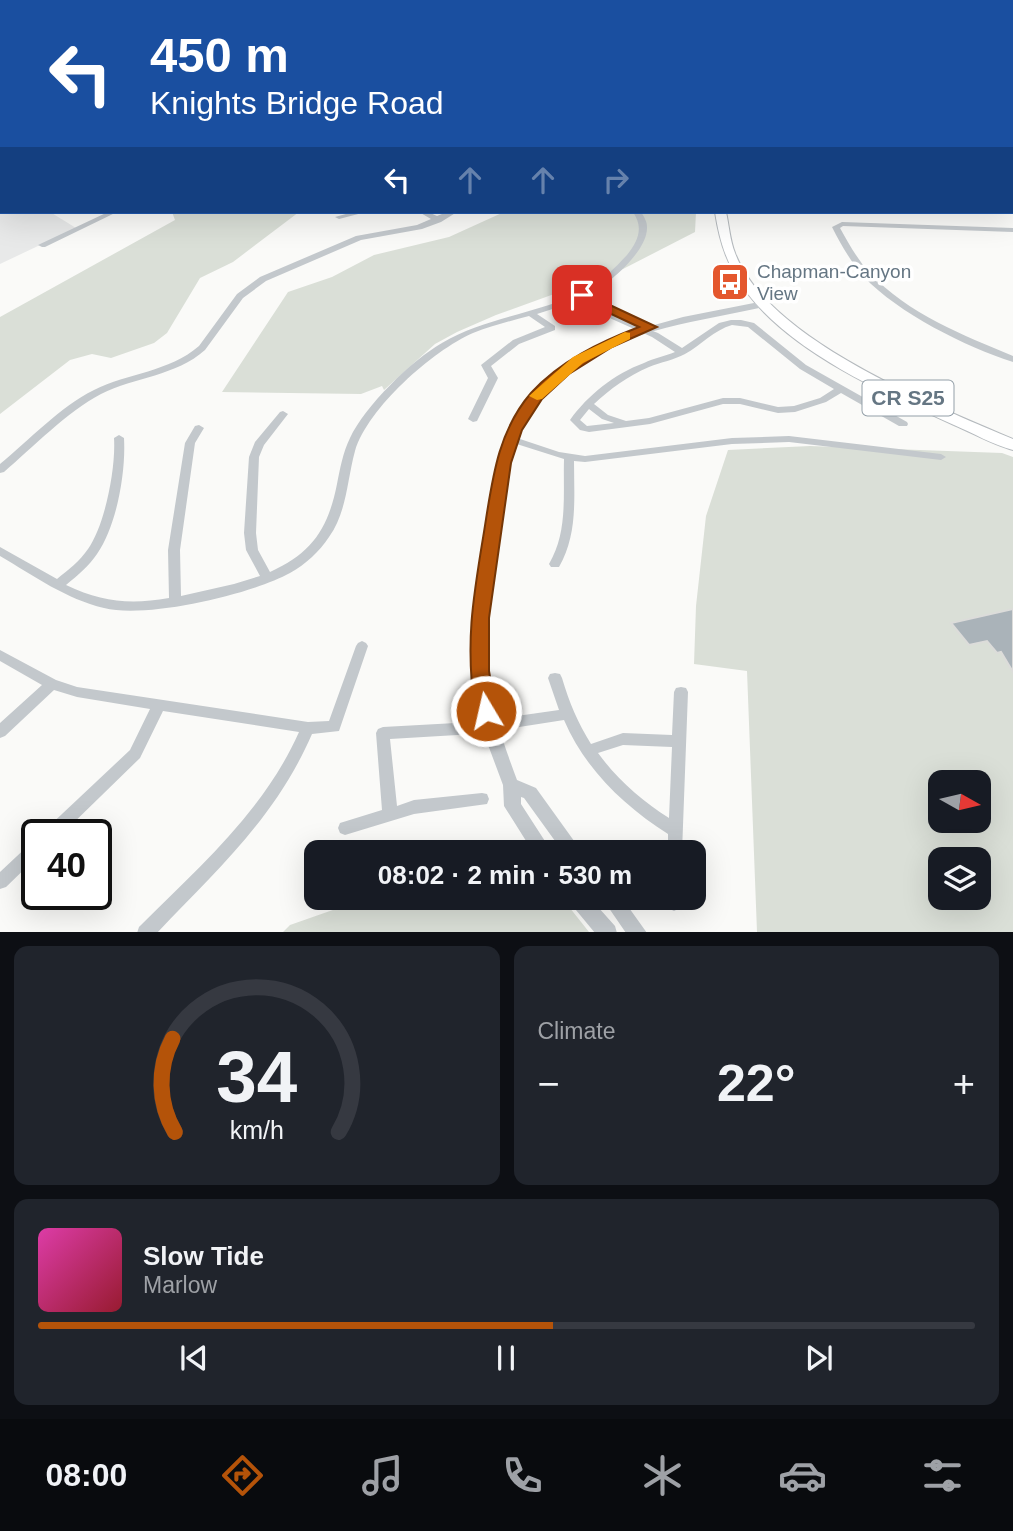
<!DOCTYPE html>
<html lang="en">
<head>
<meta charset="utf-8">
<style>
  :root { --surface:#171b24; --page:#20242c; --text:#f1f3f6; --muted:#9ea1a6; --line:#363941; --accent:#b45309 }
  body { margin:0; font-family:Arial,sans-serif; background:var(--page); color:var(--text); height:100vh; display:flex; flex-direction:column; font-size:26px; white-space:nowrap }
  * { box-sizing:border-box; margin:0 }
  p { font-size:23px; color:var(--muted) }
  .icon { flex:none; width:38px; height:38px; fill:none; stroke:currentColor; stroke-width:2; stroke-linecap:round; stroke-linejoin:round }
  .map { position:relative; height:932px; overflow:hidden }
  .side { display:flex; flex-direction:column; gap:14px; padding:14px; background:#0d0f14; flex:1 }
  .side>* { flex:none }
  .banner { position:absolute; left:0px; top:0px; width:1013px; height:214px; box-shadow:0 7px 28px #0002; background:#1a4fa0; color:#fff; overflow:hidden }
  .needle { width:46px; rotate:98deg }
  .fabs { position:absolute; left:928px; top:770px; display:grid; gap:14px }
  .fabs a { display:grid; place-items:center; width:63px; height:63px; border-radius:14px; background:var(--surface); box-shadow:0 7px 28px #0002; font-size:35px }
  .speed { position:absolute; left:21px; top:819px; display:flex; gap:14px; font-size:35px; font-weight:700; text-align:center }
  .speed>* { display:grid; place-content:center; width:91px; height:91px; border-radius:50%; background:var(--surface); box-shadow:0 7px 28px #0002; line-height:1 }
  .speed .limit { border:4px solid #111; border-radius:10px; background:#fff; color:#111 }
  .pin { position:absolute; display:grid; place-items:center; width:60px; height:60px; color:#fff; margin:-30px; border-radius:14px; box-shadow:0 4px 10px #0006 }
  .me { position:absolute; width:77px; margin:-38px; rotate:351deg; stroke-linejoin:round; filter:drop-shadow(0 0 5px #0008) }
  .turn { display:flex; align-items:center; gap:24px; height:147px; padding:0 35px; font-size:32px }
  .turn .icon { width:91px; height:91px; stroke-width:2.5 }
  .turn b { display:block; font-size:49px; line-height:60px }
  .lanes { display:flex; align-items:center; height:66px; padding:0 35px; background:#0003; justify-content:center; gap:35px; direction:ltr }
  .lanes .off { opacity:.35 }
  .big { font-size:52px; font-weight:700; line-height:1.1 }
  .side .tile { flex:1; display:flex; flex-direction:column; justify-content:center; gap:10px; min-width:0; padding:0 24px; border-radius:14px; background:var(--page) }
  .side .dial { align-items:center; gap:0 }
  .dial svg { height:182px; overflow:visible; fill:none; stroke:var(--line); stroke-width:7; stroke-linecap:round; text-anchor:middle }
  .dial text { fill:var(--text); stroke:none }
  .song { display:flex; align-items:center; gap:21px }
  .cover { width:84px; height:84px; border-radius:10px; background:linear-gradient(135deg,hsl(320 70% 55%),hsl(350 70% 35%)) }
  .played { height:7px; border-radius:4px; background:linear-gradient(90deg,var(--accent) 55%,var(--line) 55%) }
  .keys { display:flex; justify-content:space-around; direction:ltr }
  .heat { display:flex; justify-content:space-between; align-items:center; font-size:38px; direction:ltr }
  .side .tiles { flex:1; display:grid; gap:14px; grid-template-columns:1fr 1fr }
  .tile:last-child { grid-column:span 2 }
  .trip { position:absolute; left:304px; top:840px; width:402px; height:70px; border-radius:14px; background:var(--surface); box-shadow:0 7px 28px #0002; font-weight:700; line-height:70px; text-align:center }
  .tab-bar { display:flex; height:112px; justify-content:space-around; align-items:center; background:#090b0e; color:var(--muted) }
  .tab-bar .icon { width:49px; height:49px }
  .tab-bar .on { color:var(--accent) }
  .tab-bar b { font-size:32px; color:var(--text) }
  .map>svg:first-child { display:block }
  .built { fill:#e8e9e9 }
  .green { fill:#dadfd7; fill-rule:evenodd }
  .building { fill:#aab3b9; stroke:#dcdcda; stroke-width:2 }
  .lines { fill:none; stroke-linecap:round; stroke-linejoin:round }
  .secondary-casing { stroke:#b3babf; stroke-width:3 }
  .primary-casing { stroke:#b5babe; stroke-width:2 }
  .minor { fill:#c3c8cc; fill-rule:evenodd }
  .tertiary { fill:#c3c8cc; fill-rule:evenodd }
  .secondary { fill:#fff; fill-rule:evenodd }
  .primary { fill:#fff; fill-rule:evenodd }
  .route { fill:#b45309; stroke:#753606; stroke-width:2 }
  .slow { fill:#f59e0b }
  .labels { text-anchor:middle; stroke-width:7; stroke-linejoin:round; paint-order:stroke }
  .far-poi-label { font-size:19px; fill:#657683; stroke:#fff; text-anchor:start }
  .shield { fill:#fff; stroke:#939fa8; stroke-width:2 }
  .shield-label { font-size:21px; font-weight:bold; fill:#657683 }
</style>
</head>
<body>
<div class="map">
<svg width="1013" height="933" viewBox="0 0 1013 933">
  <rect width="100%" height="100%" fill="#fafaf8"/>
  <path class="built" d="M0,174L2,212H50L76,228L0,264Z"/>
  <path class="green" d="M172,212H299L233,262L200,278L167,333L154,343L111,358L92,354L70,360L0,414V317L175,220Z
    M504,212H696L695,232L623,269L496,315L457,332L435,344L384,390L382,386L361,394L222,392L288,292L332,277L374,255L449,237Z
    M810,446L1002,453L1013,457V932H757L747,671L694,664L696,606L706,516L728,450ZM940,782H978V821H940ZM940,859H978V898H940Z
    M367,898H562L589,932H283L290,925Z"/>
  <path class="building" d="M1013,609V672L1001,652L997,653L987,641L969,645L951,623Z"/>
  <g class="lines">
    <defs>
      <path id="secondary" d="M2,140V146L0,147V141Z
        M1012,145H1013V151H1012Z"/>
      <path id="primary" d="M710,0H718V2H710Z
        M715,212H726C729,225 730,241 735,253C767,339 933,405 1013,439V450C993,445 973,433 954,425C887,395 793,353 748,294C728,268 720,244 715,212Z"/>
    </defs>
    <use href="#secondary" class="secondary-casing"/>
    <use href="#primary" class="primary-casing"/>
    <path class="minor" d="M95,0H100L99,2H94Z
      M184,0H188L189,2H184Z
      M311,0H315L316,2H311Z
      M358,0H362V2H358Z
      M400,0H404V2H400Z
      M431,0H435V2H430Z
      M569,0H574L573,2H568Z
      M592,0L637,2H600Z
      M656,0H660V2H656Z
      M806,0H810L811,2H806Z
      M854,0H858L859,2H854Z
      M939,0H944L945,2H940Z
      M968,0H972L973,2H968Z
      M0,3H2V6H0Z
      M1012,9H1013V13H1012Z
      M1012,73H1013V77H1012Z
      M1012,168H1013V173H1012Z
      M108,212H117L45,247H42L38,245Z
      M353,212H366L339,219L335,217Z
      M419,212H428L437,216L447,212H457L441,222L422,229L361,240L266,281L243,298L205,350C176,376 135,377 101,394C68,411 32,448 4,472L0,473V464C29,440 60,407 94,390C128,373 169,372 199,346L237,294L260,277L356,236L417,225L431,219Z
      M633,212H641C644,217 647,221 647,227C648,251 608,285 588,295L648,323L649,325L645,328L658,333L682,348L719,323L731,320H741L754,323L806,365L907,422L908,424L907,426H899L841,393L826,402L795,412L778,413L740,404H723L650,424L589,432L580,430L570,420C588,395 614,374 644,363C654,358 665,356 675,352L652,337L574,302L537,314L555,326V330L519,344L491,366L498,378L477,421L473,422L468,419L488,378L481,365L513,340L545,327L529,316C510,321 491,326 473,333C432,351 368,408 355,451C347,480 347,512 329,537C319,552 306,564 290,573C252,594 147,619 104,608C66,599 34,576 0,556V547L57,579C68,570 80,561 88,549C105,525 116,468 114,438L119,435L124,438C126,472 117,525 97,554C89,566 78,575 66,585C102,602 130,605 169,598L168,550L185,443L195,426L199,425L204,428L195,443L180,550L181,596L234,584L260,576L246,550L244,533L249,457L255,442L280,412L283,411L288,414L264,445L259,457L256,533L258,550L270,572C312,553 328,529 337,484C340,469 343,452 350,438C365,406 412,360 442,343C487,316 541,314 587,289C602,281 615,268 627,255C638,241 644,228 633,212ZM582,298L616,314L580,299ZM732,325L748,327L800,369L834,389L820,398L794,406L778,407L740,398H723L649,418L626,421L608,415L594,404C610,389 628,376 649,367C661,362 674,360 685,354C701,345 714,330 732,325ZM589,409L602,419L614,423L587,426L580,420Z
      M842,222L1013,228V232L843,226L840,228C849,244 857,259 870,273C908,314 963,335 1013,356V362C966,347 898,313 864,277C851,262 841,245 832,227Z
      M511,436L559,452L585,456L732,438L789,436L941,454L946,457L941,460L789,442L732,444L585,462L574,461C574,498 578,534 559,567H551L549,564C568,532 563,495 564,459L507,441L506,439L507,437Z
      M362,641L366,643L368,646L339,731L312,734C276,817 218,869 157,933H137L139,927C199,867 264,811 299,732L163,711L140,758L61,835H43L45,830L130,750L150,709L77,697L54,690L5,736L0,738V723L42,685L0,661V650L56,680L77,687L308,722L329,721L356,646L358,643Z
      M555,673L560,674L562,678C569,702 578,723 591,744L623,733L672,735L674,692L676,688L681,687L686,688L688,692L682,852H668V834C624,806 585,769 564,720L474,734L390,739L397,806L414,800L482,793L487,794L489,799L487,804L414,814L345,835L340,833L338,828L340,823L382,810L376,733L378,729L383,727L474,722L559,710L548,678L550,674ZM623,745L672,747L669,818C642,801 617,779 598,753Z
      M37,840V857L6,887L0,889V872L32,842Z
      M666,898H682L680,908L674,911L668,908Z"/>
    <path class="tertiary" d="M998,0H1013V2Z
      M0,33H2V37H0Z
      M0,83H2L0,88Z
      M0,108H2V112H0Z
      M764,301L769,304L768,306C703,321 631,327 576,367C556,382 538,401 526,422C505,459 503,504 497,546C491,587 482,631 487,673C492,711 504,745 517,780L536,788L582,852H563L524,798L521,797V804L552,852H533L504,806L503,785L481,726L471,671L472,618L497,463L516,419L540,387L569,362L603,343L640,329L683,317Z
      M569,898H590L615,926L617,933H595L571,904Z
      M602,898H622L647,933H626Z"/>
    <use href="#secondary" class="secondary"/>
    <use href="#primary" class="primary"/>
  </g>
  <path class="route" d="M582,292L657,327L612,347L569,374L542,399L522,430L511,463L489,618V671L496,711L493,717L486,719L478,717L475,711C465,643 473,598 484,532C492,482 497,432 531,393C560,361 600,342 639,327L577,298L575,295Z"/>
  <path class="slow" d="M625,332L630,333V339L583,363L542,399L537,400L529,396L573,357Z"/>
  <defs>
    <symbol id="bus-square" viewBox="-11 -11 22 22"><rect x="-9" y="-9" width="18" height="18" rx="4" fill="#e4572e" stroke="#fff"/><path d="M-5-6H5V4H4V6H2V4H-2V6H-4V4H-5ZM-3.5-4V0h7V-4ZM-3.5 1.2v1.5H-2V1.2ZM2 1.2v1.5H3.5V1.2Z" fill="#fff"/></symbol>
  </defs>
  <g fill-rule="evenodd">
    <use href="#bus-square" x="708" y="260" width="44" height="44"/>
  </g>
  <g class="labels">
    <g class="far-poi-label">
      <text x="757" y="278">Chapman-Canyon<tspan x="757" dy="22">View</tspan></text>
    </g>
    <rect class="shield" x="862.5" y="380.5" width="91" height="35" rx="5"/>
    <g class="shield-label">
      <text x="908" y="405">CR S25</text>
    </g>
  </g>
</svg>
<div class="fabs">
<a><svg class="needle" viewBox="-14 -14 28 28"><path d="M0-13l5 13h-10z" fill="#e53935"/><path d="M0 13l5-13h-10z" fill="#9ea1a6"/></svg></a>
<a><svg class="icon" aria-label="layers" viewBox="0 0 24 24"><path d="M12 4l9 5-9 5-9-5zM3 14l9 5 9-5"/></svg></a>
</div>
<div class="speed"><div class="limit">40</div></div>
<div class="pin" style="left:582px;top:295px;background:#d93025"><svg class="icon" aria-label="arrive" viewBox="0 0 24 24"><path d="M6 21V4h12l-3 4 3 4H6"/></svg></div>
<svg class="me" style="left:486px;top:711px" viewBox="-20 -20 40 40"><circle r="17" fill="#b45309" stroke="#fff" stroke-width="3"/><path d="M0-11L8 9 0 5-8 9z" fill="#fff"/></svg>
<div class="trip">08:02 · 2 min · 530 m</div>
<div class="banner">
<div class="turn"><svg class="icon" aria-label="left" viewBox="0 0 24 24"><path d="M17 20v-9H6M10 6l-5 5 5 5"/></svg><div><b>450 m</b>Knights Bridge Road</div></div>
<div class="lanes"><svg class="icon" aria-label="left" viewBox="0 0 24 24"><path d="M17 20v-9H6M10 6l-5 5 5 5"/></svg><svg class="icon off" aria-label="ahead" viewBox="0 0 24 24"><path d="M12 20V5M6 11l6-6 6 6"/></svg><svg class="icon off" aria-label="ahead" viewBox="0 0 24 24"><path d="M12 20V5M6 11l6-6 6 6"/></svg><svg class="icon off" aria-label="right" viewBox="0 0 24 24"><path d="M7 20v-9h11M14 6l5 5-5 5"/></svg></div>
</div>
</div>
<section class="side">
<div class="tiles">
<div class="tile dial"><svg viewBox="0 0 100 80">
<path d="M14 69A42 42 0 1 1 86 69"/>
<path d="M14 69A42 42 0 0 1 13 28" stroke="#b45309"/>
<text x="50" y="56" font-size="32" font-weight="700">34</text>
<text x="50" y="72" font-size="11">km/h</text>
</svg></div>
<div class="tile"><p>Climate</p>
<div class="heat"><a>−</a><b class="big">22°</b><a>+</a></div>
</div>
<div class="tile">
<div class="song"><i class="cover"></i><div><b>Slow Tide</b><p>Marlow</p></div></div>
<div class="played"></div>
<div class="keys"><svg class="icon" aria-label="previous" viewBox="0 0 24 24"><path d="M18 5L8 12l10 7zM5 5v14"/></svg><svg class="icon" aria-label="pause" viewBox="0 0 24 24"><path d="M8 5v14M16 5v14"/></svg><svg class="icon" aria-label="next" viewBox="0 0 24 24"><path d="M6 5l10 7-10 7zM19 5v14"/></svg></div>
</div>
</div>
</section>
<nav class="tab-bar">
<b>08:00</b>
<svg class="icon on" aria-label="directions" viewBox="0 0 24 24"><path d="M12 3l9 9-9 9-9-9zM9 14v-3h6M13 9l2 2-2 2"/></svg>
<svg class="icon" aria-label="music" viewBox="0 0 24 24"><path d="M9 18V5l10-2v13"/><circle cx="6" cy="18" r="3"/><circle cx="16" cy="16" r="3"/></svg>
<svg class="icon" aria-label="phone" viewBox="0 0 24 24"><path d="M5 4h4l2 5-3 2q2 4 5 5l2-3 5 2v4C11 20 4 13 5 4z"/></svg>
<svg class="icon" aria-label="climate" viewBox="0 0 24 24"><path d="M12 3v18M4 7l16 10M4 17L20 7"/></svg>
<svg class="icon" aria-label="car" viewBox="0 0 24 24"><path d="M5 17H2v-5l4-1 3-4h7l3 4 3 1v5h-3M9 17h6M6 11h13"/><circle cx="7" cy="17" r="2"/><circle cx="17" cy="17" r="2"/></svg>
<svg class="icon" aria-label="filters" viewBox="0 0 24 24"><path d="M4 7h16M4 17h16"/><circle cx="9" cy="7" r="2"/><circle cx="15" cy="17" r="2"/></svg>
</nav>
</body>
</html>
